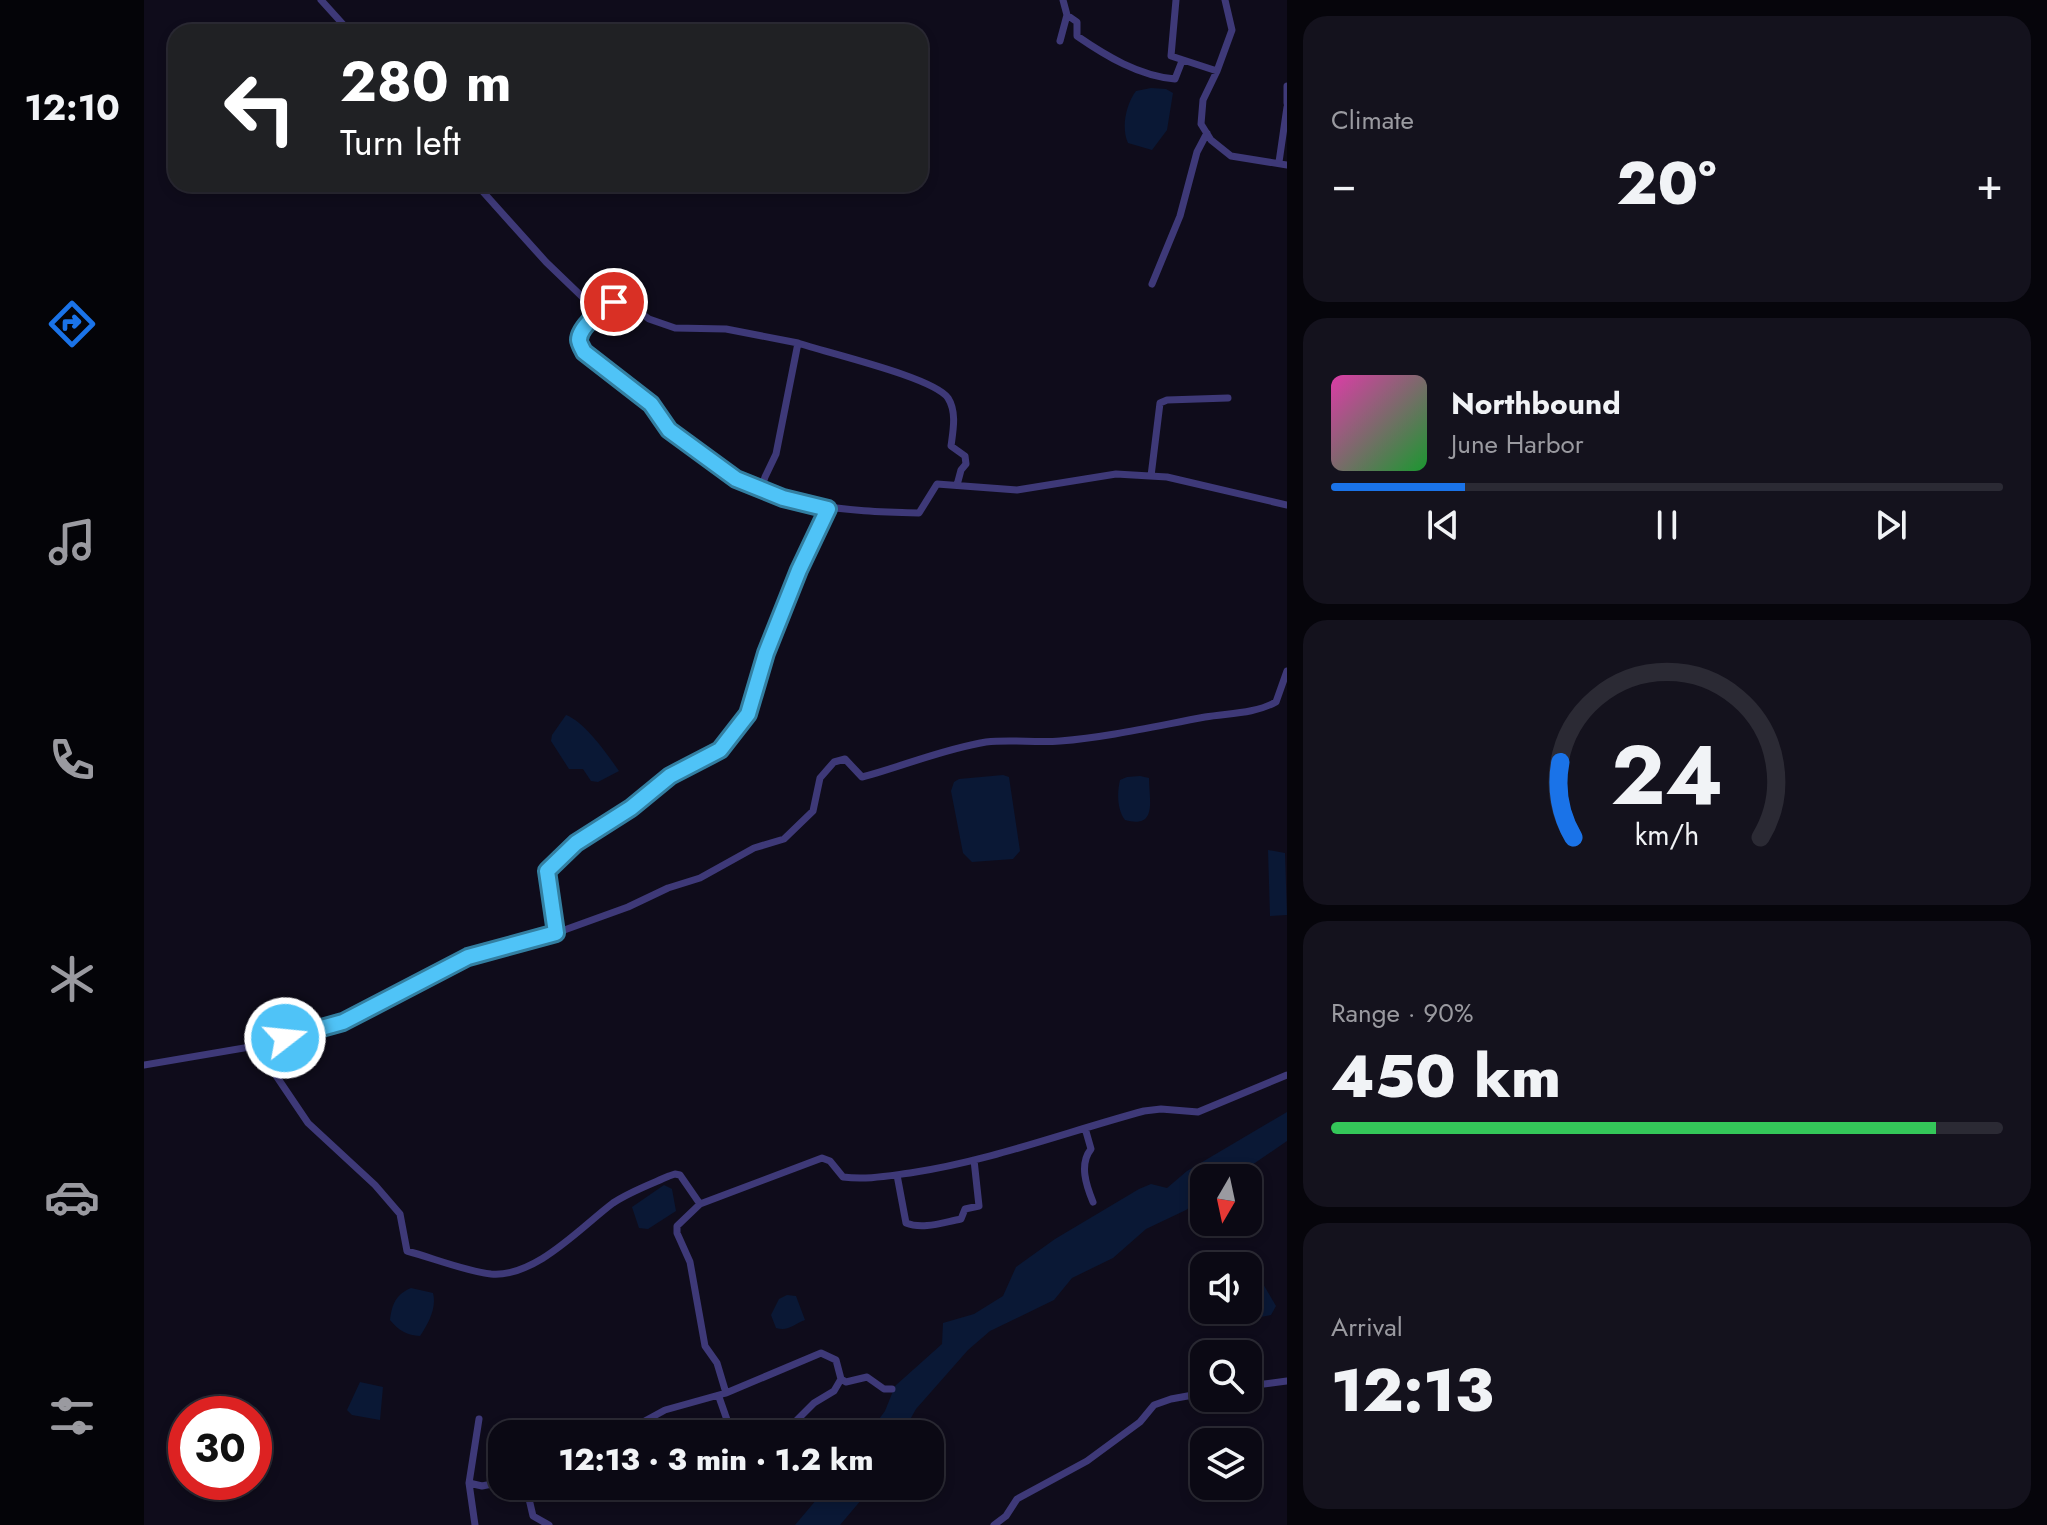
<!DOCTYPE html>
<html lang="en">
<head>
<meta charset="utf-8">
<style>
  :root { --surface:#0b0914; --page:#14121d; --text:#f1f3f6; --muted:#9a9aa0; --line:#2b2a34; --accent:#1a73e8 }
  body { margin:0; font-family:Jost,sans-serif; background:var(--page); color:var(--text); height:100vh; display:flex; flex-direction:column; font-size:30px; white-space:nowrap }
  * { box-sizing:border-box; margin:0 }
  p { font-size:26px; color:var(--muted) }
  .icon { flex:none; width:44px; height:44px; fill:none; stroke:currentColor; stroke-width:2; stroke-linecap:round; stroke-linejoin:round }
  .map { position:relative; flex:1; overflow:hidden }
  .sheet { display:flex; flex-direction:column; gap:16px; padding:16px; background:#06050b; width:760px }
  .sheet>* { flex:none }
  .top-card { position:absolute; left:24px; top:24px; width:760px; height:168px; border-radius:24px; box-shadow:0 4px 12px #0003,0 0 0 2px var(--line); background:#202124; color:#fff; overflow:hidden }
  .needle { width:52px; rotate:189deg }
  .buttons { position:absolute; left:1046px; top:1164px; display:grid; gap:16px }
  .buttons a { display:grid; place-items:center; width:72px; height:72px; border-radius:16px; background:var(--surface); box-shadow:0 4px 12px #0003,0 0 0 2px var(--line); font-size:40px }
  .speed { position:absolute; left:24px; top:1396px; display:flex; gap:16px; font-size:40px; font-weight:700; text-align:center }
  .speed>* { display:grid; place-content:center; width:104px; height:104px; border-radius:50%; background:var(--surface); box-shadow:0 4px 12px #0003,0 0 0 2px var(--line); line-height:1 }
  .speed .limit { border:12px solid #d22; background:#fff; color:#111 }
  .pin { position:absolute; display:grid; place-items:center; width:68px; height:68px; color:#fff; margin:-34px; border:4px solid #fff; border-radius:50%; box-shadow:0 2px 8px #0007 }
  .me { position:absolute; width:88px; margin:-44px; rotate:74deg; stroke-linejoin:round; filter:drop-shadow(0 0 6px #0008) }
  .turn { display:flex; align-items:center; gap:28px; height:168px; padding:0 40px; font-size:36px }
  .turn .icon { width:104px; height:104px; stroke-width:2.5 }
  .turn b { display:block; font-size:56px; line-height:68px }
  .big { font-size:60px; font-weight:800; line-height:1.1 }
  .sheet .tile { flex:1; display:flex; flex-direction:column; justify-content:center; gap:12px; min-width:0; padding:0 28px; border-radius:24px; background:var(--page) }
  .sheet .dial { align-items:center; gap:0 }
  .dial svg { height:208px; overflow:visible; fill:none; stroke:var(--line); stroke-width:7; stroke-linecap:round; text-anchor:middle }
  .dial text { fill:var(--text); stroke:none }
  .song { display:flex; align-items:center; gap:24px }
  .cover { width:96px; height:96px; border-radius:12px; background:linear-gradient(135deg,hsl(320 70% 55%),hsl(130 70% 35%)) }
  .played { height:8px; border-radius:4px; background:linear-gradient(90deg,var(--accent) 20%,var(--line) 20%) }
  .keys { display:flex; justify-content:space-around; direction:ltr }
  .heat { display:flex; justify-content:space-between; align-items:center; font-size:44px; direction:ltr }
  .charge { height:12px; border-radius:6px; background:linear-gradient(90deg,#34c759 90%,var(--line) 0) }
  .trip { position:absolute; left:344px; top:1420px; width:456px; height:80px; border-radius:24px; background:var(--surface); box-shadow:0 4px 12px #0003,0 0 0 2px var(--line); font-weight:800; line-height:80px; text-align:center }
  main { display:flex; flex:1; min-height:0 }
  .menu { display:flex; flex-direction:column; width:144px; justify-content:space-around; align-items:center; background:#040408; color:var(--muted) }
  .menu .icon { width:56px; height:56px }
  .menu .selected { color:var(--accent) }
  .menu b { font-size:36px; color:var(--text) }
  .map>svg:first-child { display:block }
  .water { fill:#0a1835 }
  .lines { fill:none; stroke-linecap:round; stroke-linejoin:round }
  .minor { stroke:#3e3978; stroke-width:7 }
  .route-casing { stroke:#337fa1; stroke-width:20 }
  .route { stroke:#4fc3f7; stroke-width:14 }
</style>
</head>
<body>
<main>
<nav class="menu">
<b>12:10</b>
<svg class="icon selected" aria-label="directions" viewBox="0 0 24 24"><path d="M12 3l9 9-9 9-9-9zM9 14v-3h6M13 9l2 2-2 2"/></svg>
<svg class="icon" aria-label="music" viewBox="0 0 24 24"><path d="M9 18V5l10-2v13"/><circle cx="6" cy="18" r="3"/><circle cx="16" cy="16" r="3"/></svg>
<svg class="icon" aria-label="phone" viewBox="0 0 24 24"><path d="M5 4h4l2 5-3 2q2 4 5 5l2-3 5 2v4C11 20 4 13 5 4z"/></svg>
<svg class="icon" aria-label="climate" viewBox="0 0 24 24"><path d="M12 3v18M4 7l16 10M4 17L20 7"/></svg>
<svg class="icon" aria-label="car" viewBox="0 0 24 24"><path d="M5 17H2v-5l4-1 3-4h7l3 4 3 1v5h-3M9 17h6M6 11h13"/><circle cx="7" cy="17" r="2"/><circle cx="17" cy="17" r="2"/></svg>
<svg class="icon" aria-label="filters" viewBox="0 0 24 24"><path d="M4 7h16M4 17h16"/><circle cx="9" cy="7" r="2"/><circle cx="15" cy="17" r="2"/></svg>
</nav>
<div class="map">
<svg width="1143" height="1525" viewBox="0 0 1143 1525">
  <rect width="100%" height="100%" fill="#0f0c1b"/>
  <path class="water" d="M1007,88L1022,89L1029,93L1023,130L1008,150L984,143C977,128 982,104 992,91Z
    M422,715C441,722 463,754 475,771L454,782L447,781L439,769H425L407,741L408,735Z
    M859,775L865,777L876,851L869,859L828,862L819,853L807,791L810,782L815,779Z
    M996,776L1005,778C1005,800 1014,829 981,820C973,809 973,793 976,780L983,777Z
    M1124,850L1141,853L1143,915L1126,916Z
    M1143,1112V1141L1089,1178H1060V1197L1042,1210L1002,1229L969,1258L928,1278L910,1300L846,1331L824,1350L772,1409L758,1434H724L741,1411L751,1386L798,1344L799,1323L830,1314L859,1296L872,1267L911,1239L995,1189L1007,1184L1023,1188L1043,1171Z
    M520,1185L528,1189L532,1211L504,1229L495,1228L488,1207Z
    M1118,1282L1132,1306L1127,1315L1112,1318L1104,1308V1287Z
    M267,1288L289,1293C293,1308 284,1324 276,1336C263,1335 255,1331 246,1320C248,1305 251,1295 267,1288Z
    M643,1295L652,1296L661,1320C650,1324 644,1332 632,1328L627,1315L635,1299Z
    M216,1382L239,1387L236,1420L208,1415L203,1410Z
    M684,1486H729L696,1525H651Z"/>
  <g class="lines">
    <path class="minor" d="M177,0L206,32
      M919,0L923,15L933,22V36C962,56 995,76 1031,79L1038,61
      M1032,0L1027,56L1073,71
      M1081,0L1088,30L1073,71L1059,100L1057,124L1067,140L1087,156L1143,165
      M916,41L923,15
      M1143,86V103
      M1135,162L1143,107
      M332,184L402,262L454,312C442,327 431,332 440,352C463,368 489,384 508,406C514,413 518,423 525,431C538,443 555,454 570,464C635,508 699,511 775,513L793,484L873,490L972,474L1023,477L1143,505
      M1008,284L1036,216L1053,152L1063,133
      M454,312L470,302H482L505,319L531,328L582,329L654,343
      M1007,476L1016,403L1023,400L1084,398
      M617,490L621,477L632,454L654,343C683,353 789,377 804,398C813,412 809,431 807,446L821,456L822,464L817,470L813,485
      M412,933L484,907L524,888L556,878L610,848L640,839L669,811L676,778L690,762L701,759L718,777C760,766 799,749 842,742C867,739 891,743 916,741C965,737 1012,726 1061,717C1085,713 1110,714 1132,702L1143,671
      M112,1046L164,1123L231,1185L256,1214L263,1251C289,1258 321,1271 347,1274C391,1278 437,1227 469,1203C485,1192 507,1184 525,1176L531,1174L536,1175L556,1204
      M0,1065L112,1046L199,1022L324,957L412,933L403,871L432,843L487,808L526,776L576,750L604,714L622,653L655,570L684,509
      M941,1128L947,1149C935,1164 942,1185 949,1202
      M753,1175L762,1223C779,1230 800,1222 817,1219L821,1209L835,1206L830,1160
      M1104,1386L1143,1381
      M582,1393L677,1353L692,1360L697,1379L702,1382L723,1377L740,1389H748
      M575,1397L588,1434
      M335,1419L325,1483L338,1486L358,1482
      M477,1434L521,1410L582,1393L573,1363L561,1346L546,1262L533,1233V1226L556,1204L678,1158L686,1161L699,1177C722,1180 743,1176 766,1173C846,1161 922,1132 1000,1111L1017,1109L1054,1112L1143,1075
      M639,1434L670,1403L690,1391L697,1379
      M325,1483L331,1525
      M382,1486L389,1516L405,1525
      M850,1525L862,1516L873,1499L943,1461L996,1422L1010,1405L1027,1399L1060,1393"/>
  </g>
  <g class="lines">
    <defs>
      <path id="route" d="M141,1038L199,1022L324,957L412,933L403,871L432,843L487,808L526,776L576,750L604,714L622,653L655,570L684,509L639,498L592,479L525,430L507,404L440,352C439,350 435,343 435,340C435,327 460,307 470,302"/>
    </defs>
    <use href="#route" class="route-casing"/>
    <use href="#route" class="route"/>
  </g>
</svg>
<div class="buttons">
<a><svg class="needle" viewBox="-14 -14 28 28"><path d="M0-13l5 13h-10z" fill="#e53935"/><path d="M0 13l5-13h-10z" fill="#9a9aa0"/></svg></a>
<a><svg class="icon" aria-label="sound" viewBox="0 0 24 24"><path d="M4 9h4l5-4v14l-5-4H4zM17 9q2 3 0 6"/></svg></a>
<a><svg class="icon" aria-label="search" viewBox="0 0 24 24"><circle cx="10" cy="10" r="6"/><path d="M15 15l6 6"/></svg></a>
<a><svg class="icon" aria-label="layers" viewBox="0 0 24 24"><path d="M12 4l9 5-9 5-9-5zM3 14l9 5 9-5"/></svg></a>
</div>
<div class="speed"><div class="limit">30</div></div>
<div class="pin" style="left:470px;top:302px;background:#d93025"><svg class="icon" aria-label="arrive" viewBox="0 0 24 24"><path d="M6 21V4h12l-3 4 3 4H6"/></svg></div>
<svg class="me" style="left:141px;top:1038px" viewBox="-20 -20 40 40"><circle r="17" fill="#4fc3f7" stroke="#fff" stroke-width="3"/><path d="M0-11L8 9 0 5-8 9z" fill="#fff"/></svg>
<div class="trip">12:13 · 3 min · 1.2 km</div>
<div class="top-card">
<div class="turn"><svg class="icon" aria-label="left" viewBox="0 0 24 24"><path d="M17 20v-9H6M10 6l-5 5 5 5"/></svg><div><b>280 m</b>Turn left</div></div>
</div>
</div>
<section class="sheet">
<div class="tile"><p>Climate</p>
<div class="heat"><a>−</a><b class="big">20°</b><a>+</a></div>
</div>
<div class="tile">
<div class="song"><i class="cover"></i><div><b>Northbound</b><p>June Harbor</p></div></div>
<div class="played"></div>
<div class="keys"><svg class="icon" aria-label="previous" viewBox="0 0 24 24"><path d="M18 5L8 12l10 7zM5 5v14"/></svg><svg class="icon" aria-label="pause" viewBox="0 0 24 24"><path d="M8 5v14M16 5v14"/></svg><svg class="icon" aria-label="next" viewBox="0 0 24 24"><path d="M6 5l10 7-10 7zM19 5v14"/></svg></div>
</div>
<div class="tile dial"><svg viewBox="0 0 100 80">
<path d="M14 69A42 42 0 1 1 86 69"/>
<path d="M14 69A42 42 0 0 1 9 40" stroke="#1a73e8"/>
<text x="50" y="56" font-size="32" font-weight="700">24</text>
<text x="50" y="72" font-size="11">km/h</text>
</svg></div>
<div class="tile"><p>Range · 90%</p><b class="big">450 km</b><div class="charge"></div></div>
<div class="tile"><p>Arrival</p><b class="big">12:13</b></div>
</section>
</main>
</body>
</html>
